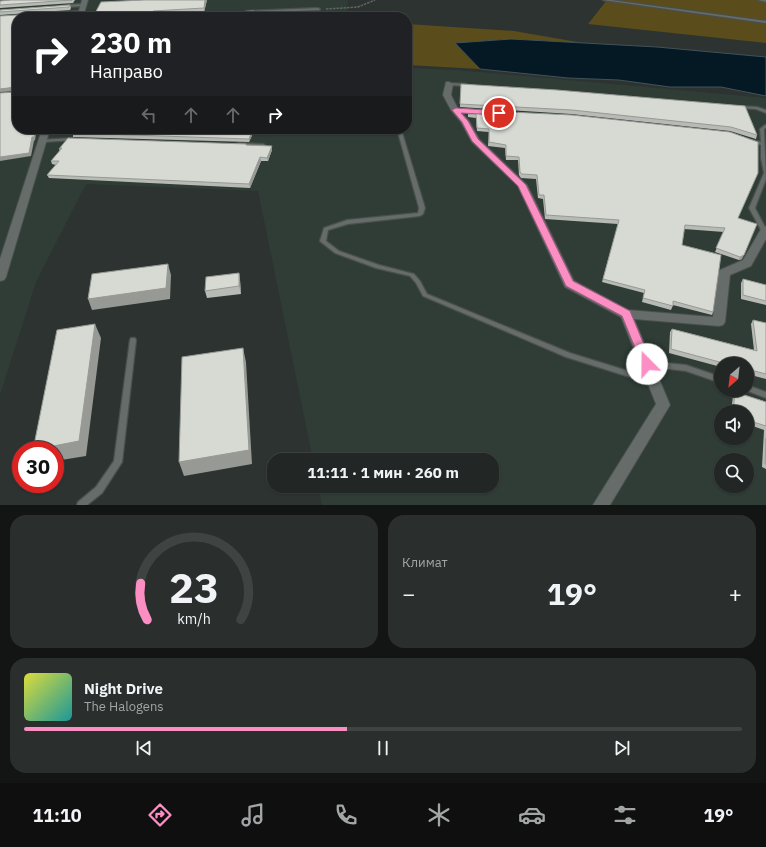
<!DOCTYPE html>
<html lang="ru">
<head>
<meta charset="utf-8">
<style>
  :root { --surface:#222624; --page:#2a2e2c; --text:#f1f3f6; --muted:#a2a5a6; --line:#3f4341; --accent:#fb8fc4 }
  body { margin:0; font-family:"IBM Plex Sans",sans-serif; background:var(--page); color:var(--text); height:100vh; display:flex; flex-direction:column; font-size:15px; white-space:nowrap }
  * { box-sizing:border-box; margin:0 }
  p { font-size:13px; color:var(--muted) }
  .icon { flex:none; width:22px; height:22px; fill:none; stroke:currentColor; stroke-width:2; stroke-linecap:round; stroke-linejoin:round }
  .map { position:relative; height:505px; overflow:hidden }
  .sheet { display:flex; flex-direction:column; gap:10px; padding:10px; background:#131514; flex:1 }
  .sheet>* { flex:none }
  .guide { position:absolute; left:12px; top:12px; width:400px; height:122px; border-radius:16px; box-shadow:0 1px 3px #0004,0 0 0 1px var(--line); background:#202124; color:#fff; overflow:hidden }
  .needle { width:26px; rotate:208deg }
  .fabs { position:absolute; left:714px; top:357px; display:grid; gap:8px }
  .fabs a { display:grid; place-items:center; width:40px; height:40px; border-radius:50%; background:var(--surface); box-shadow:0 1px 3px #0004,0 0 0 1px var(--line); font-size:20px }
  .speed { position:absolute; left:12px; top:441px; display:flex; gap:8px; font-size:20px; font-weight:700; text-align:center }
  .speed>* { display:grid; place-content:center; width:52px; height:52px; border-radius:50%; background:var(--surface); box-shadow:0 1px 3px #0004,0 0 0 1px var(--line); line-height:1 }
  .speed .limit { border:6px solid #d22; background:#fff; color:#111 }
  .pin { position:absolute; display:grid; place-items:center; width:34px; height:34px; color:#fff; margin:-17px; border:2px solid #fff; border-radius:50%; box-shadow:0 1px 4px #0007 }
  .me { position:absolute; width:44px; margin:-22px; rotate:338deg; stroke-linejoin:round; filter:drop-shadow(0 0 3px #0008) }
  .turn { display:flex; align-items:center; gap:14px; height:84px; padding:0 12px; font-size:18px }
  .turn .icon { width:52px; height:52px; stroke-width:2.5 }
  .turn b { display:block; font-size:28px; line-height:34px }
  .lanes { display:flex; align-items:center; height:38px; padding:0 12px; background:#0003; justify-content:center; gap:20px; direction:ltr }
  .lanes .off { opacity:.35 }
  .big { font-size:30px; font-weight:700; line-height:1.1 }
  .sheet .card { flex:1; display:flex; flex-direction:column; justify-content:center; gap:6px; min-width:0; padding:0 14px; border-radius:16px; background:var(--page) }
  .sheet .dial { align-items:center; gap:0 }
  .dial svg { height:104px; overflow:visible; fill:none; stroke:var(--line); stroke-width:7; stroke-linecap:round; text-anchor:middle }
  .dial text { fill:var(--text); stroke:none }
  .song { display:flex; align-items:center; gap:12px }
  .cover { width:48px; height:48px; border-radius:6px; background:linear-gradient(135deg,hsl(60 70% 55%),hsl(180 70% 35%)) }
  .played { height:4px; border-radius:2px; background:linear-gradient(90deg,var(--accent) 45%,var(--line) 45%) }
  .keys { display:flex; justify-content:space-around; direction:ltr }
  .heat { display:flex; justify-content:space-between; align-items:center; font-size:22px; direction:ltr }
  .sheet .tiles { flex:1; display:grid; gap:10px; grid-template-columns:1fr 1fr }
  .card:last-child { grid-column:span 2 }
  .trip { position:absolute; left:267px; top:453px; width:232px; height:40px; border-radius:16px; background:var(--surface); box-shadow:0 1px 3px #0004,0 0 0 1px var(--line); font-weight:700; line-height:40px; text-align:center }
  .tab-bar { display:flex; height:64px; justify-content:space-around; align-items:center; background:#0e0f0e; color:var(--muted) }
  .tab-bar .icon { width:28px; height:28px }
  .tab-bar .selected { color:var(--accent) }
  .tab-bar b { font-size:18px; color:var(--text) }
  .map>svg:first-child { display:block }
  .built { fill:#2f3d36; fill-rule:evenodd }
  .green { fill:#5b4d1b }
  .water { fill:#051924; stroke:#425258 }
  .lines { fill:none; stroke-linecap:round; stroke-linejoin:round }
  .service-casing { stroke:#4a4f4c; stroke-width:2.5 }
  .minor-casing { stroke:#4a4f4c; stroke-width:2 }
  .path { stroke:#5f6562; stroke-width:1.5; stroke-dasharray:2.5 1; stroke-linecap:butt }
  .service { fill:#656c69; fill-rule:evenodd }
  .minor { fill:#656c69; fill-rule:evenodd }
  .wall { fill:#b8bbb5 }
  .shaded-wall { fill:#969994 }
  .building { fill:#d6dad3; stroke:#969994 }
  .route { fill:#fb8fc4; stroke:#a35d7f }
</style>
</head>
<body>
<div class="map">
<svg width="766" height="505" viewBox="0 0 766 505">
  <rect width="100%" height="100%" fill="#2d3330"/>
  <path class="built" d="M0,0H348L347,16L17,17V129H407V68L457,70L766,98V505H322L318,486H492V460H313L258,191L86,184L36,282L0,395ZM721,364H747V390H721ZM721,412H747V438H721ZM721,460H747V486H721Z"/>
  <path class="green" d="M607,0H766V43L588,24Z
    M407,24L514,31L583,43L511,39L455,43L480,69L407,65Z"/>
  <path class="water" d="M511,39L657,47L766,57V96L721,87H670L619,80L568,78L480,69L455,43Z"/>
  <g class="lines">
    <defs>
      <path id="service" d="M603,0H611L766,21V23Z
        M758,0H766V2Z
        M84,4L86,5L85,6L64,7L62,6L64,5Z
        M318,8L320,9L319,10L247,13L245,12L247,11Z
        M81,11L83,12L82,13L60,14L58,13L60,12Z
        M448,83L467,84L469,85L467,86L449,85H448Z
        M738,106L757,107L766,110V113L756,109L738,108Z
        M454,109L474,110L476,111L474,112L455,111H454Z
        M765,125H766V128L764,129L766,179L755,208L766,229V231L764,232L761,230L749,208L764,173L761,158V145L750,141L752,140L761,142L760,129Z
        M397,129H401L425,208L423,214L420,216L348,224L328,230L326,241L339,251L379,265L414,274L420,281L427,294L570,353L654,379L655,381L654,383L652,384L566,357L423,296L416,283L410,276L376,268L335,253L321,242L320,241L324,228L347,220L418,213L419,208Z
        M73,138L75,139V140L42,142L40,141L42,140Z
        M238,143L263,144L265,145L263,146L240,145L238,144Z
        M131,338H135L136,340L122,462L102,493L87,505H77L78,502L96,487L114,461L130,340Z
        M647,361L686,365L721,377V383L686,371L645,366L644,364L645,362Z
        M747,385L766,392V398L745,390H747Z"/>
      <path id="minor" d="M82,0H88L83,17H77Z
        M446,82H449L453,84L451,95L458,109L469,121L479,139L527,185L574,281L628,310L713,317L718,273L720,270L743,260L761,229L766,226V239L751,266L730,275L725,322L723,325L719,326L634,319L670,405L610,505H593L656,404L621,317L565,287L518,186L472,142L461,122L451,110L443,95Z
        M42,129H50L6,277L4,280L0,281V259Z"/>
    </defs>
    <use href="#service" class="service-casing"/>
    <use href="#minor" class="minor-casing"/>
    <path class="path" d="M326,9L358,7L375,0"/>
    <use href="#service" class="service"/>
    <use href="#minor" class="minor"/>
  </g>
  <path class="wall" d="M75,0L73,3L0,8V1Z
    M144,0H207L204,12L155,14L254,17H93Z
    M70,5L71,8L70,10L0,15V10Z
    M461,84L745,106L757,135L756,139L730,131L571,114L460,107Z
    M468,110L738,218L742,259L739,260L715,252L724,232L684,229L682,245L713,312L712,315L673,305L671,310L642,302L644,293L602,282L618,224L545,219L543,199L538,198L536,179L521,178L519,175L518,160H506L505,148L488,146L489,132L477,131L476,118L468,117Z
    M62,129H253L254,131L249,142L73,137V135H61L60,131Z
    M247,146L272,150L268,161H261L250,188L49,178L47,175L56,165L52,164L51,161L60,151L59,149Z
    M239,273L240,280L241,294L207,298L205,291Z
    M743,279L766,285V305L741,299V283Z
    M753,320L766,323V379L747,374V364H721V367L669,353L670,332L672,329L754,350L751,324Z
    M735,392L766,402V469L762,467L764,430L747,424V412H731L733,396Z"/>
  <path class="shaded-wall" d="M205,0H207L204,12V8Z
    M67,12L68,15L67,17H65Z
    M16,87L17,91L0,92V89Z
    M35,129H37L35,140L34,141L31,156L0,161V157L32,137Z
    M253,129L254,131L249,142V139Z
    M272,146V150L268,161L267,158Z
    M260,157L261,161L250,188L249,184Z
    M744,255L742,259L739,260L740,257Z
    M168,264L171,275L170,299L92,310L88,299Z
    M239,273L240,280L241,294L239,286Z
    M95,324L101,338L86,456L55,461V450H33Z
    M243,348L246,362L252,464L184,476L179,462Z"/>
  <path class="building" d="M11,0H72L0,5V1Z
    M144,0H205L204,8L153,11L150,14L172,15L254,11V17H93L101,2Z
    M70,5L69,7L0,12V10Z
    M67,12L65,17H17V88L16,87L0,89V16Z
    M461,84L557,90L745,106L757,135L731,127L572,110L460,104Z
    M17,89V129H35L34,137H32L29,153L0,157V93L16,92Z
    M468,110L572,115L730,132L758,142V173L738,218L757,224L744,255L740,257L716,248L725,228L685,225L682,245L721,255L713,312L673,301V306L643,298L645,290L603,279L619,220L546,215L544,195H539L537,175L522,174L520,172L519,157L506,156V145L489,142V129L477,128L476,114H468Z
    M62,129H253L249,139L72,133L73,132L60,131Z
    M68,138L246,144V145L272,146L267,158L260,157L249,184L47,175L59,161H51L62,148L59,149Z
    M168,264L166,288L88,299L92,274Z
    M239,273V286L205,291L206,277Z
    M743,279L766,285V301L743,295Z
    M753,320L766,323V374L747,369V364H727L671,349L672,329L757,351Z
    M95,324L79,441L33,450L57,330Z
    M243,348L249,450L179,462L182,357Z
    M735,392L766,402V426L747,420V412H733Z
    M766,438V464H765Z"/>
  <path class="route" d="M456,108L501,111V114L499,115L461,113L468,121L478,139L526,185L573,281L630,311L652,364L650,367L647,368L643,367L622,316L566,286L518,186L472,141L462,122L452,110Z"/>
</svg>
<div class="fabs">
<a><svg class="needle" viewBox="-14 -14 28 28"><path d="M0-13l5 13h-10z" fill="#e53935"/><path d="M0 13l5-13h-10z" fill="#a2a5a6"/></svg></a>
<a><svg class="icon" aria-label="sound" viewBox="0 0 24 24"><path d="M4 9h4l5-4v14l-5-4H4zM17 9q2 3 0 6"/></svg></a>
<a><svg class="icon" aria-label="search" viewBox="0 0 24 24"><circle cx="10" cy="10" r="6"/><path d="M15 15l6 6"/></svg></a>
</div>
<div class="speed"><div class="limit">30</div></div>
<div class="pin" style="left:499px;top:113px;background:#d93025"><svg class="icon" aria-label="arrive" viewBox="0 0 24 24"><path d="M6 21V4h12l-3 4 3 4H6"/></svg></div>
<svg class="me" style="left:647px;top:364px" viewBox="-20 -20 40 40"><circle r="19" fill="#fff"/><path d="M0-13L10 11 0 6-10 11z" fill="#fb8fc4"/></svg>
<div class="trip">11:11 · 1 мин · 260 m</div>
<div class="guide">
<div class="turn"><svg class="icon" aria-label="right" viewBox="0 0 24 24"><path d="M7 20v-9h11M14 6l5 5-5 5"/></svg><div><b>230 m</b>Направо</div></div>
<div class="lanes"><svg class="icon off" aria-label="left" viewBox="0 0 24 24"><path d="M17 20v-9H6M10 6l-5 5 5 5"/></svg><svg class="icon off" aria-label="ahead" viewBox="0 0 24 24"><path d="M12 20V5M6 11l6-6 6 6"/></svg><svg class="icon off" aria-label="ahead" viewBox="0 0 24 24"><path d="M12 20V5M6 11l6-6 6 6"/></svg><svg class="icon" aria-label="right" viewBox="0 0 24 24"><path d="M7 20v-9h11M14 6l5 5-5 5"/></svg></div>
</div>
</div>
<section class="sheet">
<div class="tiles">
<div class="card dial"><svg viewBox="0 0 100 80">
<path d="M14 69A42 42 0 1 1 86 69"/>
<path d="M14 69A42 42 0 0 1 9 41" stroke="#fb8fc4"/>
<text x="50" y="56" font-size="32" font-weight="700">23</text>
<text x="50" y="72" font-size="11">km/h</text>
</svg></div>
<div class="card"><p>Климат</p>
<div class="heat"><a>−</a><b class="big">19°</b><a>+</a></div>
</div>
<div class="card">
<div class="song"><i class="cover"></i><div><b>Night Drive</b><p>The Halogens</p></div></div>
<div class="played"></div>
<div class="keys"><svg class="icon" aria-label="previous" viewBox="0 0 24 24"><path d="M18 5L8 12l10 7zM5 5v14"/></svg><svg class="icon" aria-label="pause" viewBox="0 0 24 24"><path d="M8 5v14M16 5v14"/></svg><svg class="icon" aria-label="next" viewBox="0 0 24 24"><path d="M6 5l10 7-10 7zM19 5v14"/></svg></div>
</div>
</div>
</section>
<nav class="tab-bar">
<b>11:10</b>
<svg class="icon selected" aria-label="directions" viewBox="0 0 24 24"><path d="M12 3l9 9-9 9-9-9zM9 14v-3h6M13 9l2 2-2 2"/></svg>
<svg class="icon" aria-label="music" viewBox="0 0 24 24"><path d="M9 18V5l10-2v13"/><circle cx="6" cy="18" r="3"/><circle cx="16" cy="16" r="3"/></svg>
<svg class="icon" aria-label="phone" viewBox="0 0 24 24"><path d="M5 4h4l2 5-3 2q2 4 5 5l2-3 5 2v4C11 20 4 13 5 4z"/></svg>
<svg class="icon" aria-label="climate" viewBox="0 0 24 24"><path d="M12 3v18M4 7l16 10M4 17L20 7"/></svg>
<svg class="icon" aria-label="car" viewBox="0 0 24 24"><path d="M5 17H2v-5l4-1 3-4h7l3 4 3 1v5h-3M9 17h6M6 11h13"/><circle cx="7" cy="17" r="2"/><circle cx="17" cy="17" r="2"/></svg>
<svg class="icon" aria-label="filters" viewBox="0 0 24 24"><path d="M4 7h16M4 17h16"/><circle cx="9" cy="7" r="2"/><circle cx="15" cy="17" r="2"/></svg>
<b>19°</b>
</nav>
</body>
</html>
